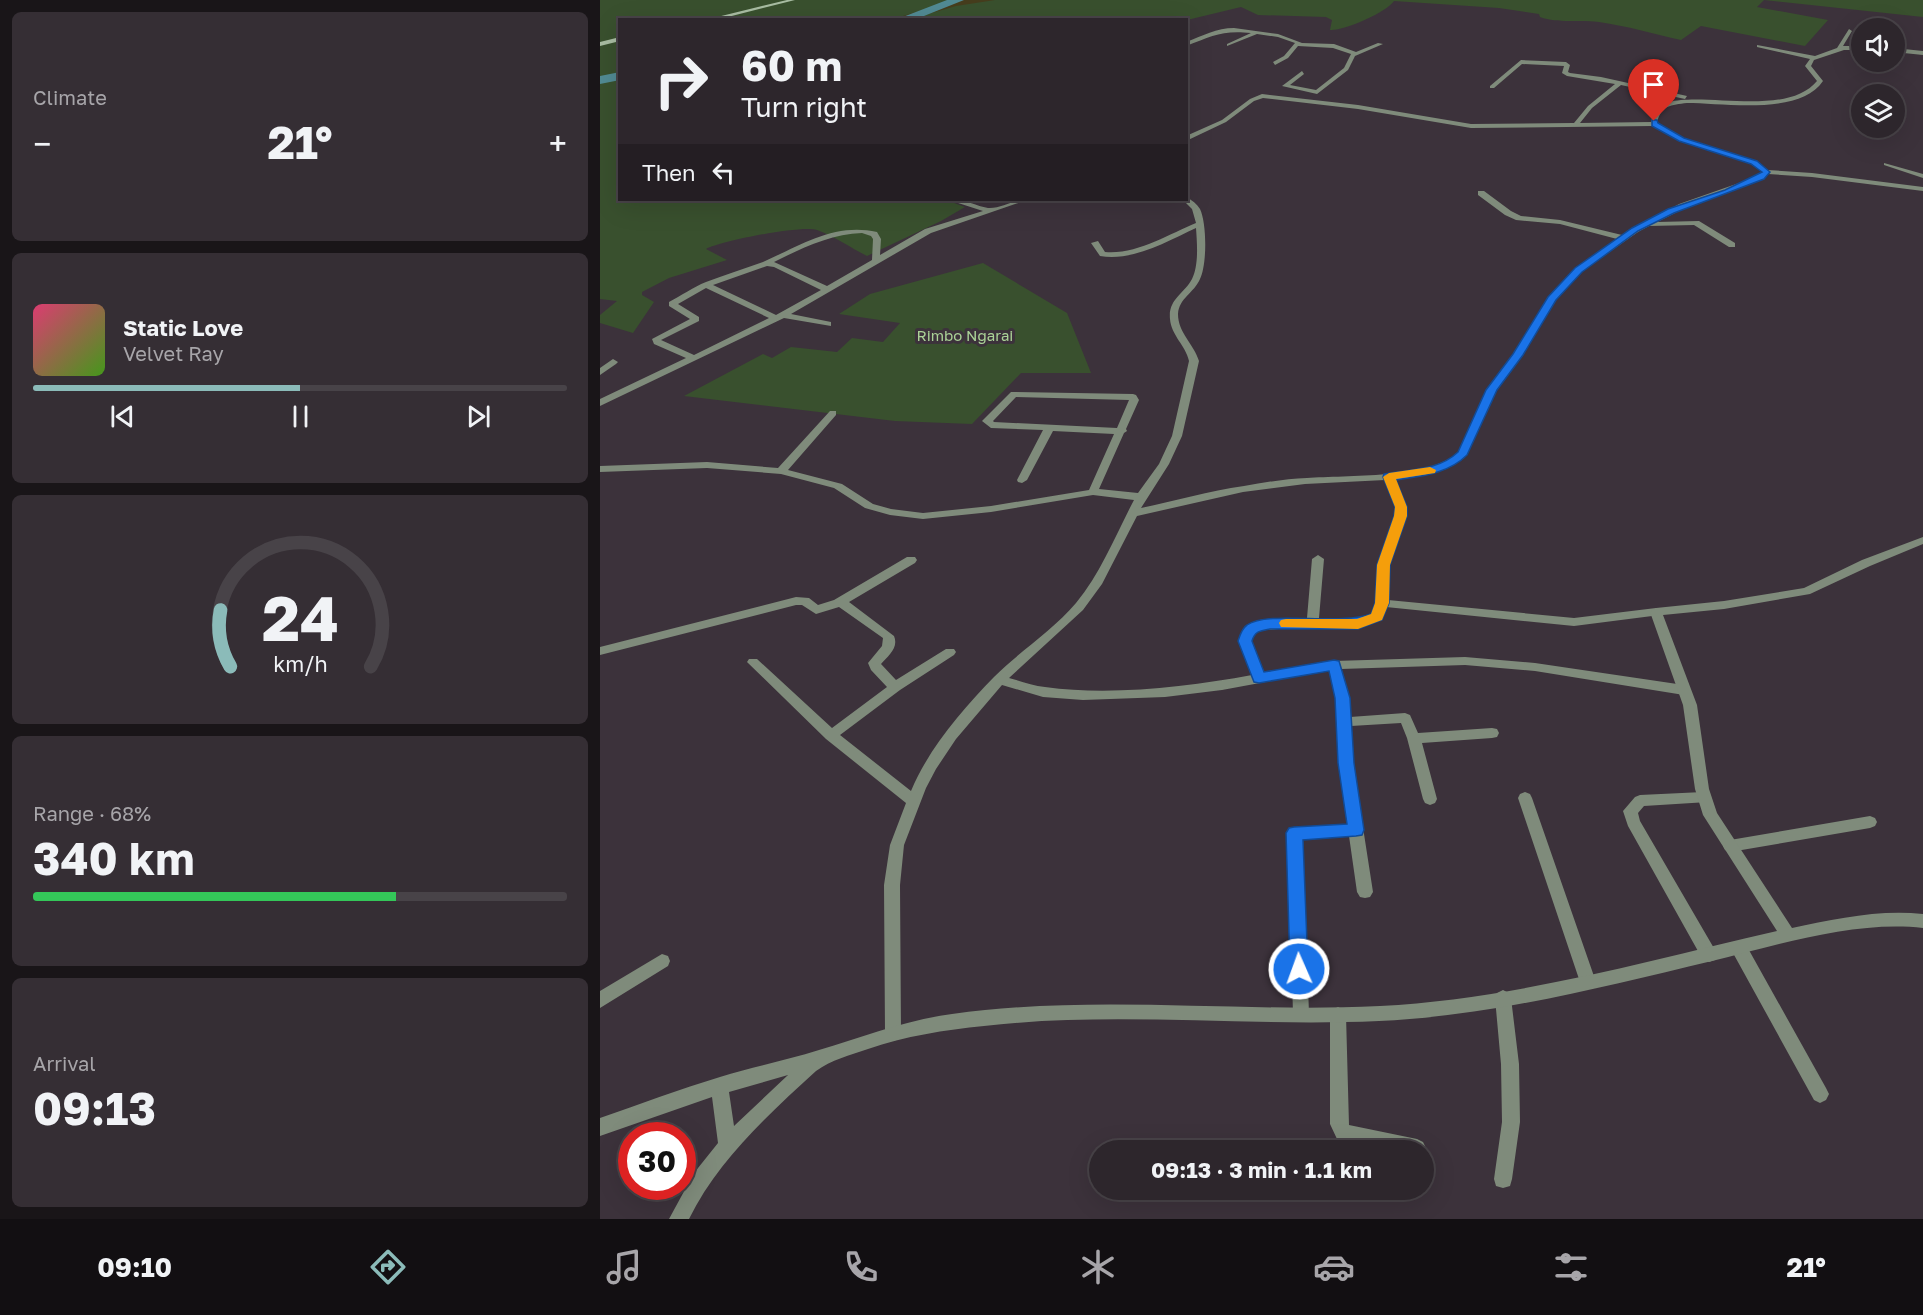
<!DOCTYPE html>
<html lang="en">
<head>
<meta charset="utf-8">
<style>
  :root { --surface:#2d262c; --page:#352e34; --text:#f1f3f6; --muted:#a7a5a9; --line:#484348; --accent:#8bbbb9 }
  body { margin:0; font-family:"Golos Text",sans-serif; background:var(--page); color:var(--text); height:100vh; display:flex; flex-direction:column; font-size:22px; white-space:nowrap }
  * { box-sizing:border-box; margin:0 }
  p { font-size:20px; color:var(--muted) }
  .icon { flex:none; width:33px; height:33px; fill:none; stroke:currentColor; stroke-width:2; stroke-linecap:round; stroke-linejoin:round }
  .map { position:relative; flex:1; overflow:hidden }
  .drawer { display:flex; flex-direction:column; gap:12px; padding:12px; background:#191518; width:600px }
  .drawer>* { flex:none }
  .banner { position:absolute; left:18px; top:18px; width:570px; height:183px; border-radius:0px; box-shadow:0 6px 24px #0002,0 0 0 2px var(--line); background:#2d262c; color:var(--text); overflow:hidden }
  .fabs { position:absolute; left:1251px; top:18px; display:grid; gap:12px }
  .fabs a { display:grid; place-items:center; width:54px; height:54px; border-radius:50%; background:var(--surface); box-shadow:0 6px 24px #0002,0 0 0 2px var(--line); font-size:30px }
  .speed { position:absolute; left:18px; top:1122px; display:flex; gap:12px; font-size:30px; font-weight:700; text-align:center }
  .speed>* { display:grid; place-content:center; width:78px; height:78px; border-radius:50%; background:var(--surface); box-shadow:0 6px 24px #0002,0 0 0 2px var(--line); line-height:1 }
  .speed .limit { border:9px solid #d22; background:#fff; color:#111 }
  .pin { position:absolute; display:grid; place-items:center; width:51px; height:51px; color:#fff; margin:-62px -26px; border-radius:50% 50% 50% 0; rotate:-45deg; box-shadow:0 0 6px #0007 }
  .pin .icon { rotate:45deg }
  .me { position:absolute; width:66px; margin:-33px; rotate:358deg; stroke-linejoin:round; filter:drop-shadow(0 0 4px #0008) }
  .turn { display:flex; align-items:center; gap:21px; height:126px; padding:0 24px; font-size:27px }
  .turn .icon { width:78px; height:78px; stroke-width:2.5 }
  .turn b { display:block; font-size:42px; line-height:51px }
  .then { display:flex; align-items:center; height:57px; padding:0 24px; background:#0003; gap:12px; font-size:22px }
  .big { font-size:45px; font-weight:700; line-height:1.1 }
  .drawer .tile { flex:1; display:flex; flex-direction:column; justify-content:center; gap:9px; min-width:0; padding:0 21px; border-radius:9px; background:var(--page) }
  .drawer .dial { align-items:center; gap:0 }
  .dial svg { height:156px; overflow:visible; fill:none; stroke:var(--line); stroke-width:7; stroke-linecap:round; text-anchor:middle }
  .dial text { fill:var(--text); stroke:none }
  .song { display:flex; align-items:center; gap:18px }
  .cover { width:72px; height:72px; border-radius:9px; background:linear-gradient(135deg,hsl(340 70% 55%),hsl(100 70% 35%)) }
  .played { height:6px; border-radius:3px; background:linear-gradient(90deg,var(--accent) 50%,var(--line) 50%) }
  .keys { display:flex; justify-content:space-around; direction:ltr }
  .heat { display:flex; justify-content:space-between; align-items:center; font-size:33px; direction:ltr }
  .charge { height:9px; border-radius:4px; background:linear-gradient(90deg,#34c759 68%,var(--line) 0) }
  .trip { position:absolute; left:489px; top:1140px; width:345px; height:60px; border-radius:30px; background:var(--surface); box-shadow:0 6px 24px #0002,0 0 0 2px var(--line); font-weight:700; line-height:60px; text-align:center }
  .menu { display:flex; height:96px; justify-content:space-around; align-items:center; background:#120f12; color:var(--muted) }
  .menu .icon { width:42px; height:42px }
  .menu .on { color:var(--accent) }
  .menu b { font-size:27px; color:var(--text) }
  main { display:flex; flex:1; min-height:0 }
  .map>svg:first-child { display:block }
  .green { fill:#39502e }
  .sand { fill:#463d1d }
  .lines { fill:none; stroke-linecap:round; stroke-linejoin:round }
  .river { fill:#518a93; fill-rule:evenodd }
  .minor { fill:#7f8b7b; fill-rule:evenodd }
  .tertiary { fill:#7f8b7b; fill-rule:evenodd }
  .secondary { fill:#a8bca2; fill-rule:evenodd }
  .route { fill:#1a73e8; stroke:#114b97; stroke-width:1.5 }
  .slow { fill:#f59e0b }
  .labels { text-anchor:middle; stroke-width:6; stroke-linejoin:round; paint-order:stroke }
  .far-park-label { font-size:15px; fill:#abd397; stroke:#3c323b }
</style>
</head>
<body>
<main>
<section class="drawer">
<div class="tile"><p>Climate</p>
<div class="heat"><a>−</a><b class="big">21°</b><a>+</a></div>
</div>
<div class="tile">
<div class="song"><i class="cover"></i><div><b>Static Love</b><p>Velvet Ray</p></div></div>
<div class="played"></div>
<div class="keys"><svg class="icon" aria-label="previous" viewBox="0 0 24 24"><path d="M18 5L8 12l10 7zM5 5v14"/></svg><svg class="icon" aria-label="pause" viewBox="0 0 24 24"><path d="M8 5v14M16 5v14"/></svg><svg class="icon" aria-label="next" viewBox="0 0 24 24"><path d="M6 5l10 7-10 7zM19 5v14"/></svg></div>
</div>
<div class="tile dial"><svg viewBox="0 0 100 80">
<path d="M14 69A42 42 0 1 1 86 69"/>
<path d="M14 69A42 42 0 0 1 9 40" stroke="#8bbbb9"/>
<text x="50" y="56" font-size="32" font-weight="700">24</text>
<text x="50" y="72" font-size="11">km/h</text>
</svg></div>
<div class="tile"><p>Range · 68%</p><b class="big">340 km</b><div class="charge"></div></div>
<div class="tile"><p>Arrival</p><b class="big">09:13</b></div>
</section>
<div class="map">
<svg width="1323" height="1219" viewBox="0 0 1323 1219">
  <rect width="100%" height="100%" fill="#3c323b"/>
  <path class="green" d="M0,0H1323V17L1164,0L1157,7L1228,20L1205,46L1101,26L1081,40C1054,34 1027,26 999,22C979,19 959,24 940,17L939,14L899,8L794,1C787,12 744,31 730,30L732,20L726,17L658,15L641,7L587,20H20V200H346L365,207L341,221L267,256C251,248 234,236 217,230C201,225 121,241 106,249L127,260L69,278L42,292V295L54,302L33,333L0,323V315L17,301L0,299Z
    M383,263L467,313L491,373H421L372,424L295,421L84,396L163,354L172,358L191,347L237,352L252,338L283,342L300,323L239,314L270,294Z"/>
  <path class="sand" d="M356,0H395L356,6L311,19H293Z"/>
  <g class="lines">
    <path class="river" d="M347,0H364L314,20H295Z
      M20,72V80L0,84V76Z"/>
    <path class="minor" d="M634,28L678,34L702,43L734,44L756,52L778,43L783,44L755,56L748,70L717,94L682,86L702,71L704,74L690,85L716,90L744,68L751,54L733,48L698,46L688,58L675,65L673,62L684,56L695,43L678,37L657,34L627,46V44L651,33C622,30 612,36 586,46V42C602,36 617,28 634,28Z
      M1249,29L1252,31L1243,46H1262V50H1244L1214,60L1211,66L1223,81C1200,116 1123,103 1087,103C1071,105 1061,105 1057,123L1083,138L1156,161L1168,170L1212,173L1323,187V191L1212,177L1168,174L1163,178L1085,208L1057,222L1099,221L1135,243V247H1129L1094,225L1049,226L1038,232L981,272L955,300L915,366L897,390L867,455C849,473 819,476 795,479L806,507L805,516L790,565L788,600L974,618L1056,608L1062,612L1060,615L974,626L786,607L781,620L754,628L713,626L656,631L651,641L663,673L734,661L865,657L935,663L1084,685L1089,687L1090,690L1089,693L1084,695L935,671L865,665L741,669L750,698V717L805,713L810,715L818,733L892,728L897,729L899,733L897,737L892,738L822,743L837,799L835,803L830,805L825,803L823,799L807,738L801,723L751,726L753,763L773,892L770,897L765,898L760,897L757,892L749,836L703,839L709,1014L707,1019L701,1022L695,1019L693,1014L688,833L690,829L695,827L748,825L739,763L736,698L729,670L622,690L565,697L483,700L443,697L402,685L356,739L336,769L326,788L304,845L300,885L301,1033L299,1039L293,1041L287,1039L285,1033L284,885L290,845L306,803L226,739L147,662L149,659H157L232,728L287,687L271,670L268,663L282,646L283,638L239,607L216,614L202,605H196L0,655V647L196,597L209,598L218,605L234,600L307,557H315L317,560L315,563L249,602L294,636C299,648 288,656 281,664L296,680L346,649H354L356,652L354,655L300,690L240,735L311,791C329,748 362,710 394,677C420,651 452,631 476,603C501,573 516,534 534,500L493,495L391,512L323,519L290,515L265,508L234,488L181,474L107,468L0,472V466L107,462L178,468L230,411H236V415L188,470L242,484L273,504L291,509L323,513L391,506L489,490L514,434L453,431L427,480L422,483L418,482L417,480L443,430L391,428L382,421L411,392L533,394L536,395L539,400L526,429L527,431L524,433L499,489L538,493L559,464L572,436L589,361C586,346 571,335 570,319C568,299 584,294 592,279C599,265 597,243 596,228C568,241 532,262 500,256L491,243L498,241L505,252C536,255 569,234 596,223L592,209L583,200H586V197C592,200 597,204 600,209C607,224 607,265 600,279C594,293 579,298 578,314C578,333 594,344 599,361L582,436L569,464L541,508C575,501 609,491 644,486C665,482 686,479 707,478C746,475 831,479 858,452L887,390L906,365L949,297L975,268L1017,239L960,224L916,220L905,215L878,195V191H884L911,211L921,216L960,220L1022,235L1079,204L1159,176L1162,172L1152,163L1079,140L1053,126L871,128L758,109L663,98L654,101L626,122L586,141V136L622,120L650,99L662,94L758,105L871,124L974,123L988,106L1015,84L967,76L962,73L964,66L922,64L894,88H890V86L921,60L966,62L970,65L968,72L970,73L1001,77L1087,96L1085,99L1021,85L992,108L980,123L1051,122C1052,119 1052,116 1053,113C1071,80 1182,124 1217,81L1205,66L1210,59L1157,47V45L1215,56L1237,48ZM416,397L529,400L517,428L394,422L393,421ZM785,480L796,507L795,516L778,565L776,603L772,615L754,619L719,618L724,559L718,555L712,559L707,618L675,620L648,625L639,641L652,675C587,687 510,696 445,687C433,686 421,681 409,678L483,610L502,584L537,516L643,492L705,484Z
      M1294,48L1323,51V55L1294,52Z
      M1284,163L1323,174V178L1284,165Z
      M355,200C367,200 376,206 388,208C401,209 414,199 427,200L331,233L191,314L231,322V326L184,318L0,406V399L86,358L54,344L52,339L90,319L69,306V302C81,296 93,287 106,282C124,275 144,269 163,262C199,246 235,222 277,232L281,239L280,255L325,229L383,211L355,202ZM262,233L271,236L273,239L272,260L227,286L174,262C202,248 231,234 262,233ZM167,266L174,267L221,290L176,315L113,285ZM106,288L169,318L94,355L61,340L99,321V317L78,304Z
      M13,359L18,362L16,364L0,375V368Z
      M925,792L930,794L932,798L996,982L994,987L988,989L982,987L980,982L918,798L920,794Z
      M1103,792L1108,794L1110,798L1108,802L1044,806L1038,813L1040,821L1115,950L1117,955L1115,960L1109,962L1103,960L1028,826L1023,811L1035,797L1040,795Z
      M1270,816L1275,818L1277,822L1275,826L1270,828L1130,852L1125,850L1123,846L1125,842L1130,840Z
      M1139,941L1145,943L1226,1088L1229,1094L1226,1100L1220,1103L1214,1100L1133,953L1131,948L1133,943Z
      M62,954L68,956L70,961L68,966L0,1008V991Z
      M903,990L909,993L911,998L919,1064L920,1122L912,1179L910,1186L903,1188L896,1186L894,1179L902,1122L901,1064L895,998L897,993Z
      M738,1007L744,1010L746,1015L749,1125L817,1139L823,1142L826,1148L824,1154V1150H785L737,1139L730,1124V1015L732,1010Z"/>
    <path class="tertiary" d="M1323,537V544L1270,566L1210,594L1124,609L1063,615L1097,705L1109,789L1117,813L1192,928C1234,919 1280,909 1323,914V928C1257,920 1176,945 1112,961C1003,987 891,1016 779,1021C647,1027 515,1011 384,1026C345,1030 305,1036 268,1049C250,1055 231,1060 216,1071C168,1115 118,1160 89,1219H69L94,1173L118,1143L112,1097L0,1136V1118C40,1104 80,1089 120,1077C152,1067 187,1060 219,1050C263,1037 306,1020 352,1014C494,994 637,1013 780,1006C914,999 1047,961 1177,931L1103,815L1095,789L1083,705L1050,612L1056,608L1124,601L1204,588L1262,560ZM188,1075L134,1126L129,1092Z"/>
    <path class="secondary" d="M187,0H195L116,20H105Z
      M20,37V41L0,46V42Z"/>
  </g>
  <path class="route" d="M1052,120H1057L1058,123L1084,138L1157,161L1170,172L1164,179L1074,213L1038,231L982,272L956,300L923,355L897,390L867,455C848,474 821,476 796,480L807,507V516L790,565L789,603L782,620L758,629H670C660,631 655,631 652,641L664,672L734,660L739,661L750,698L754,763L764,830L762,835L756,836L703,840L708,969L706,975L699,977L693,975L690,969L686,833L689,828L694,827L747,824L738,763L735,698L729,671L659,683L654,682L638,641C640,635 642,628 647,625C669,610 739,626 771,614L775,603L777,565L794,516L795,507L783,477L784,474C810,469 838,471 858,452L886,390L913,354L948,297L975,268L1032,228L1068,209L1125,190L1162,172L1151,164L1079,141L1052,126Z"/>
  <path class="slow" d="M830,467L836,470L835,473L796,479L807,507V516L790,565L789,603L782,620L758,629L681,627L679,623L681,620L686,619H757L771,614L775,603L777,565L794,516L795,507L783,477L789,473Z"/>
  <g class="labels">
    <g class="far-park-label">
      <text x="365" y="341">Rimbo Ngarai</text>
    </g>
  </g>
</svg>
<div class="fabs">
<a><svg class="icon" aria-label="sound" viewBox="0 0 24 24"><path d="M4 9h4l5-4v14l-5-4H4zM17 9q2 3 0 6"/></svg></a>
<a><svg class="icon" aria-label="layers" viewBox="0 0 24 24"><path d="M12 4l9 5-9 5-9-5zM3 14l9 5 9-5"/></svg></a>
</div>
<div class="speed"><div class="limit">30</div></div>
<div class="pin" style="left:1054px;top:121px;background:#d93025"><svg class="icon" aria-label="arrive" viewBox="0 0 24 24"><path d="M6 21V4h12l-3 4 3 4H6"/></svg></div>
<svg class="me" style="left:699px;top:969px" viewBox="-20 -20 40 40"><circle r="17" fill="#1a73e8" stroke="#fff" stroke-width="3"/><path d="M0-11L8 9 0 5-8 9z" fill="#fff"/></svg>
<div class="trip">09:13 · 3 min · 1.1 km</div>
<div class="banner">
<div class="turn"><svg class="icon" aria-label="right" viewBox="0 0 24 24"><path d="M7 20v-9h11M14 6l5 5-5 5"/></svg><div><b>60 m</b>Turn right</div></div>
<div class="then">Then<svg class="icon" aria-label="left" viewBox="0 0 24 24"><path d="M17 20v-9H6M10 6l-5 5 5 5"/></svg></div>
</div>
</div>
</main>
<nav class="menu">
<b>09:10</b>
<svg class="icon on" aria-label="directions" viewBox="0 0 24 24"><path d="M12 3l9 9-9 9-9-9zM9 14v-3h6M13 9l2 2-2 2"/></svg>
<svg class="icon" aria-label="music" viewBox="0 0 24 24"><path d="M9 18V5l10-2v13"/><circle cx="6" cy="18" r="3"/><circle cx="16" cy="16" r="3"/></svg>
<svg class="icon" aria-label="phone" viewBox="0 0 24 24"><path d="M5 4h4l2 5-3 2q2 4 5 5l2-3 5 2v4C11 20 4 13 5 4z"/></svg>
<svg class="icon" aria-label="climate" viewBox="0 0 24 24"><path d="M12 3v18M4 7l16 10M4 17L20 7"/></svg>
<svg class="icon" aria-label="car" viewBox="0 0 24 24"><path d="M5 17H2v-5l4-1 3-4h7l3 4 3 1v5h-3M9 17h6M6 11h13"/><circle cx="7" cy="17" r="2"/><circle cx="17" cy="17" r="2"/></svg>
<svg class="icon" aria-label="filters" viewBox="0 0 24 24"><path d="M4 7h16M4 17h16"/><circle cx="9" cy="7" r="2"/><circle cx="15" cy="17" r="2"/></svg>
<b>21°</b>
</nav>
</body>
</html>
